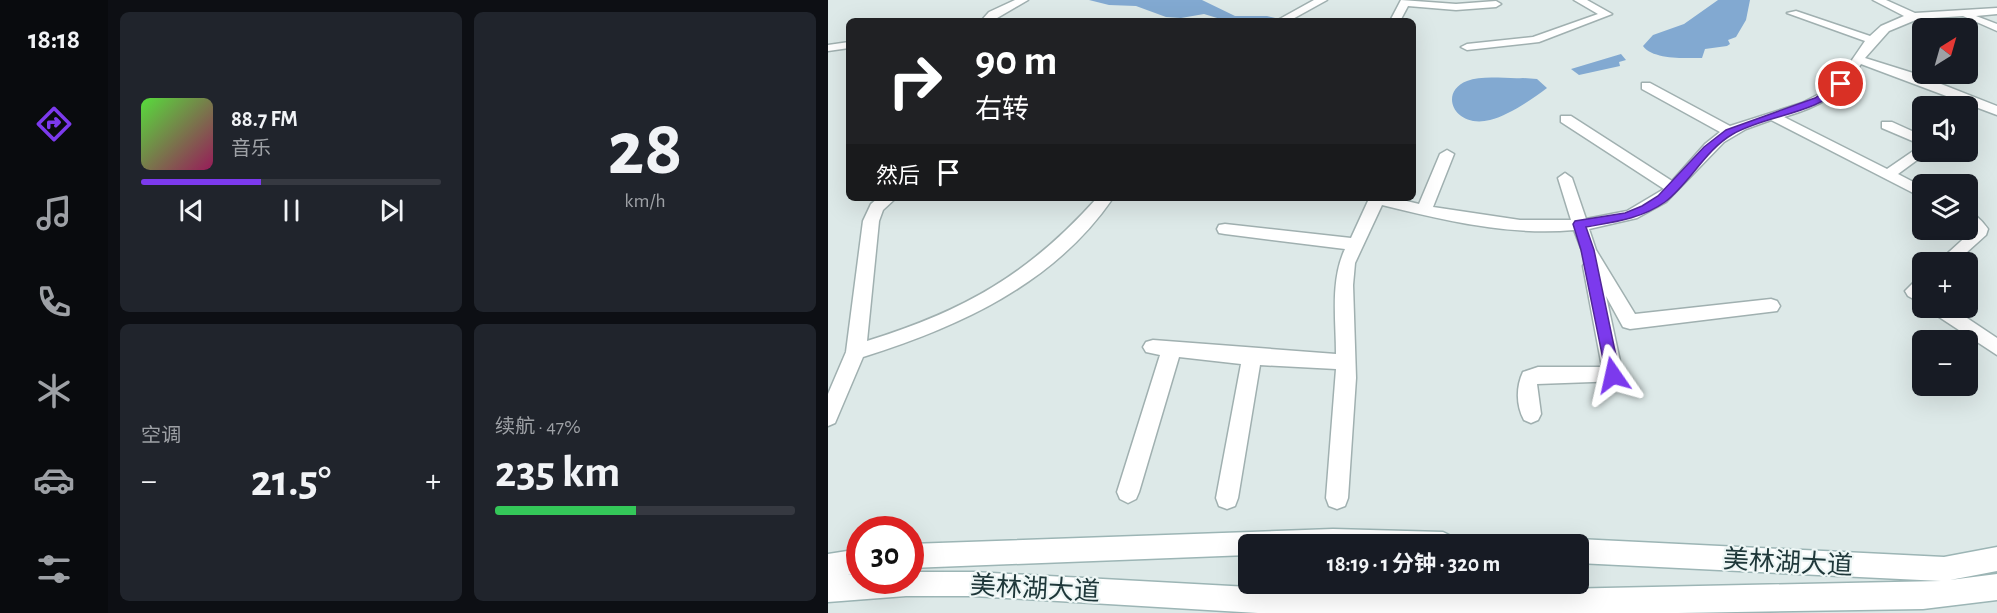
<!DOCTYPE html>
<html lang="zh">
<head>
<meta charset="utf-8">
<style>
  :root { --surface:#171b24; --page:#20242c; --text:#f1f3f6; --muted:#9ea1a6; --line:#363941; --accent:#7c3aed }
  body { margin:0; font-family:"Alegreya Sans","Noto Sans SC",sans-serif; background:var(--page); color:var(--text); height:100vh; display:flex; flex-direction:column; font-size:22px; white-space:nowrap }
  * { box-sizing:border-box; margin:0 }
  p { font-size:20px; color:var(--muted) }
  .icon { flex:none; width:33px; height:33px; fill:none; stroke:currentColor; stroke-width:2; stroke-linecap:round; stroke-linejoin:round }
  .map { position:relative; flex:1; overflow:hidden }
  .sheet { display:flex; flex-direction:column; gap:12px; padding:12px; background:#0d0f14; width:720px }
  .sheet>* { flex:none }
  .top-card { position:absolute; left:18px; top:18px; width:570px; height:183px; border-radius:9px; box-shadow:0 6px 24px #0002; background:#202124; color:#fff; overflow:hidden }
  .needle { width:39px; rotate:37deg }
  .buttons { position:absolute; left:1084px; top:18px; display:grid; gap:12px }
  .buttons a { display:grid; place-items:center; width:66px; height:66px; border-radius:9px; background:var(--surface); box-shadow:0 6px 24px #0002; font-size:30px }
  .speed { position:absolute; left:18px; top:516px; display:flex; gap:12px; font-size:30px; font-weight:700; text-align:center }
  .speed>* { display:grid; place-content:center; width:78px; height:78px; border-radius:50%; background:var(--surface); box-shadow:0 6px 24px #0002; line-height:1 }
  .speed .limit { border:9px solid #d22; background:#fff; color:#111 }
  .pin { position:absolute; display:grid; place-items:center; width:51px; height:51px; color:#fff; margin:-26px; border:3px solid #fff; border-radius:50%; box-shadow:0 2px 6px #0007 }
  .me { position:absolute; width:66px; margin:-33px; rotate:349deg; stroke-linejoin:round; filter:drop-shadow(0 0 4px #0008) }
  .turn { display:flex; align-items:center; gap:21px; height:126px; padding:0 30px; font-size:27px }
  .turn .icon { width:78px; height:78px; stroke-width:2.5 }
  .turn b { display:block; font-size:42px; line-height:51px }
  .then { display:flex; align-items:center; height:57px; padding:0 30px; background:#0003; gap:12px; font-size:22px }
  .big { font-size:45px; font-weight:700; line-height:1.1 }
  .sheet .tile { flex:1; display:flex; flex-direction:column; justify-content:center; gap:9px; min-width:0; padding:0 21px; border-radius:9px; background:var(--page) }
  .sheet .dial { align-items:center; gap:0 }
  .dial b { font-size:78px; line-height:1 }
  .song { display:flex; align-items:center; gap:18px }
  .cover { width:72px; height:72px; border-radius:9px; background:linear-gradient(135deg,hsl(110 70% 55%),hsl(330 70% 35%)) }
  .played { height:6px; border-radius:3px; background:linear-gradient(90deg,var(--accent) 40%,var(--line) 40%) }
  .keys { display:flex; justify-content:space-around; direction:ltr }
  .heat { display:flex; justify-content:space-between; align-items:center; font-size:33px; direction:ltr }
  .charge { height:9px; border-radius:4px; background:linear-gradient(90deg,#34c759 47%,var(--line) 0) }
  .sheet .tiles { flex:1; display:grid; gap:12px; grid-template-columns:repeat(2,1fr) }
  .trip { position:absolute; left:410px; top:534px; width:351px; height:60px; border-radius:9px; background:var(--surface); box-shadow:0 6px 24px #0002; font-weight:700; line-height:60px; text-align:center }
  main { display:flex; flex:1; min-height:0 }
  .menu { display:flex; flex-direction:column; width:108px; justify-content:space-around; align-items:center; background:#090b0e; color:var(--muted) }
  .menu .icon { width:42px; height:42px }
  .menu .selected { color:var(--accent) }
  .menu b { font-size:27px; color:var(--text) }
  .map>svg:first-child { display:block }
  .water { fill:#82a9d1 }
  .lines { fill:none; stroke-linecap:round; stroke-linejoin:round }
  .minor-casing { stroke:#a0b0b0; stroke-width:3 }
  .secondary-casing { stroke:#9cb5b5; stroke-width:3 }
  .minor { fill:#fff; fill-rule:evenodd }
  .secondary { fill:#fff; fill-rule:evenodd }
  .route { fill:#7c3aed; stroke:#51269a; stroke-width:1.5 }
  .labels { text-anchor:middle; stroke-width:4.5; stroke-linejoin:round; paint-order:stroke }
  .near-street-label { font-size:26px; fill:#1e3739; stroke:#edf6f5 }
</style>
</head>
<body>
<main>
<nav class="menu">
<b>18:18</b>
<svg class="icon selected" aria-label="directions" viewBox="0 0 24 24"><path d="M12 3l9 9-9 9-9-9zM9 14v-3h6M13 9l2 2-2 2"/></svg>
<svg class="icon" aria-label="music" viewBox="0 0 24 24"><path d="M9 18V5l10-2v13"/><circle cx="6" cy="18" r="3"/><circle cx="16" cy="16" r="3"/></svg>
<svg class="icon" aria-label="phone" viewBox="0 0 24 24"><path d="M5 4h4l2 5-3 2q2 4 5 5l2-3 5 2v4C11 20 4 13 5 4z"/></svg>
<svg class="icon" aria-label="climate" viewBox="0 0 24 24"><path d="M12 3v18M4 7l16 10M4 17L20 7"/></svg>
<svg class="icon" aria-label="car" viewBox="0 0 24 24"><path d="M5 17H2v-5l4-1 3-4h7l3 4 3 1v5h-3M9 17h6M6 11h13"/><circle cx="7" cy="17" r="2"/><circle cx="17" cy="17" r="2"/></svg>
<svg class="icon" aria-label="filters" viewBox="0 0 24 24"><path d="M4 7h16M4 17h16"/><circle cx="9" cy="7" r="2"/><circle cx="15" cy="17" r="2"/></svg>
</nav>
<section class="sheet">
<div class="tiles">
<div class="tile">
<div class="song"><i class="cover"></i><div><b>88.7 FM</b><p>音乐</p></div></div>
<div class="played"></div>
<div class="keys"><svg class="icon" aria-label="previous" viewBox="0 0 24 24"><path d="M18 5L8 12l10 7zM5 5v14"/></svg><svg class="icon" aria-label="pause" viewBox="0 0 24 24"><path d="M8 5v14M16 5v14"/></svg><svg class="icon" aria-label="next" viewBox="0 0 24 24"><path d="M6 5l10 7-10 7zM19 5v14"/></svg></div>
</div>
<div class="tile dial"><b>28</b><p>km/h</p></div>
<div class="tile"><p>空调</p>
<div class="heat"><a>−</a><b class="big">21.5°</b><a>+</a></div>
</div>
<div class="tile"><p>续航 · 47%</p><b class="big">235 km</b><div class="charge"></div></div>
</div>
</section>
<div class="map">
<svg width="1169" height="613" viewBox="0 0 1169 613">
  <rect width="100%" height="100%" fill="#dde9e8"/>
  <path class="water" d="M261,0H374L407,16H439L460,21H399L376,14L353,18L338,17L308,6L281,5Z
    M890,0H922L918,20L908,37L900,40L902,44L899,46L877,49L874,58C858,58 825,60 815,46L825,35L856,24Z
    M793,54L798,60L791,62L792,66L751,75L743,69Z
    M695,78L709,79L719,88C703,100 681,115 662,120C626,129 610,92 639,81C654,75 678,79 695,78Z"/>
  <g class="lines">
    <defs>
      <path id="minor" d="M187,0H200L164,21H153L161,12Z
        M486,0H499L461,21H448Z
        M573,0L628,4L668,1L673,4L668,7L628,10L580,6L572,21H562Z
        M746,0H759L784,14L711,42L639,50L633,47L639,44L705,37L770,14Z
        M1045,0H1058L1087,13L1169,8V14L1148,16L1169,24V31L1135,16L1090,19L1061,31L1037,58L1085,73L1169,106V115L1033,64C1014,95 990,107 956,117L1059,169L1094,145L1054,128V122H1064L1095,136V152H1100L1070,174L1095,187V198L943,120L918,129L896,142L838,202L809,218L761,229L768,250L807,314L943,299L949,301L952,306L949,311L802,329L795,327L778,296L795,375L792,381L709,384L713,414L710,420L703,423L696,420C688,405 688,387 695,372L710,367H774L755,266L758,261L746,230C681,236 615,220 554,205L527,263L525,285L528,378L520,498L517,506L509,509L501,506L498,498L508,369L432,365L410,498L407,506L399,509L391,506L388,498L413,364L351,357L311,492L308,499L300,503L292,499L289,492L332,355L318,352L315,347L318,342L325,340L508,354C508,319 502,281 517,249L397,234L391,233L389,229L391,225L397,224L523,238L540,201L538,198H566L591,204L612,154L619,150L626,154L605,207L692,220H743L730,178L737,173L744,178L758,219L799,211L836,189L733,122V116H743L844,181L877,144L892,132L814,89V83H822L902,126L974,103L999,90L1011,79L1037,41L959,13L968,11L1042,36L1053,26L1076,16Z
        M21,42V48L0,51V45Z
        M50,198H68L55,210L51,221L39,341C136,311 200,275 269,198H285C226,284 131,327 35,357L7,423L0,426V394L18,352L35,221L43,204Z
        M1140,212C1148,214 1155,222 1160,229L1158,235L1128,262H1110L1143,232Z
        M1095,277V304L1080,296L1077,291L1089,279Z
        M1102,308H1124L1169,338V355L1105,313Z"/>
      <path id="secondary" d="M505,529L615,532L623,536L627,544H420V555L82,568V544Z
        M750,539L1116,557L1169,547V571L1122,580L1169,574V600L1095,609L850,613H430L146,596H78L0,602V554L32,549V573L19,575L32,574V580H82V572H146L459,589L584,592L1113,581L750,563V544H741Z"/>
    </defs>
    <use href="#minor" class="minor-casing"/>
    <use href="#secondary" class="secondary-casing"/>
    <use href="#minor" class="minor"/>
    <use href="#secondary" class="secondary"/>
  </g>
  <path class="route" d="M1010,82L1018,84C988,115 941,114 905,134C877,150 862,183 837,202C813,219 786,222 758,227L766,250L792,375L790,379H779L753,250L745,224L747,221L797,213L814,206L830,196L876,147L898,130L987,98Z"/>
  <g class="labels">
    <g class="near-street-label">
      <text transform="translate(960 562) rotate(3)" y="9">美林湖大道</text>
      <text transform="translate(207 588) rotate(3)" y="9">美林湖大道</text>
    </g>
  </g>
</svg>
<div class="buttons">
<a><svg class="needle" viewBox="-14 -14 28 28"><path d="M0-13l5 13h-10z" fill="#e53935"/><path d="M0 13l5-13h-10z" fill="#9ea1a6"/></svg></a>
<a><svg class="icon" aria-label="sound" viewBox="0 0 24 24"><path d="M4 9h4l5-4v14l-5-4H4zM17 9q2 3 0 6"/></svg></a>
<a><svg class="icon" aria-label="layers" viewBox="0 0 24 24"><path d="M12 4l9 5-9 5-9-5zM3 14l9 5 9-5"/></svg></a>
<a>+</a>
<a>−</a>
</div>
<div class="speed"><div class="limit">30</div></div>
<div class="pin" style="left:1013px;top:84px;background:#d93025"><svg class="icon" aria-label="arrive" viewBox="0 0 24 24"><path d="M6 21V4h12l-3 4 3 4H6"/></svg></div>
<svg class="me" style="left:785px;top:375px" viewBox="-20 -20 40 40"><path d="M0-17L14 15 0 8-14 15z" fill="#7c3aed" stroke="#fff" stroke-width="4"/></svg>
<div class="trip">18:19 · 1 分钟 · 320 m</div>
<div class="top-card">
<div class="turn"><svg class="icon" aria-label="right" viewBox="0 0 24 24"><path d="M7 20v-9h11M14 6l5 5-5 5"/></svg><div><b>90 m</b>右转</div></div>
<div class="then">然后<svg class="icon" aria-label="arrive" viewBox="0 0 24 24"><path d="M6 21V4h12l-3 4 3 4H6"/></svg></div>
</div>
</div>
</main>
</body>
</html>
